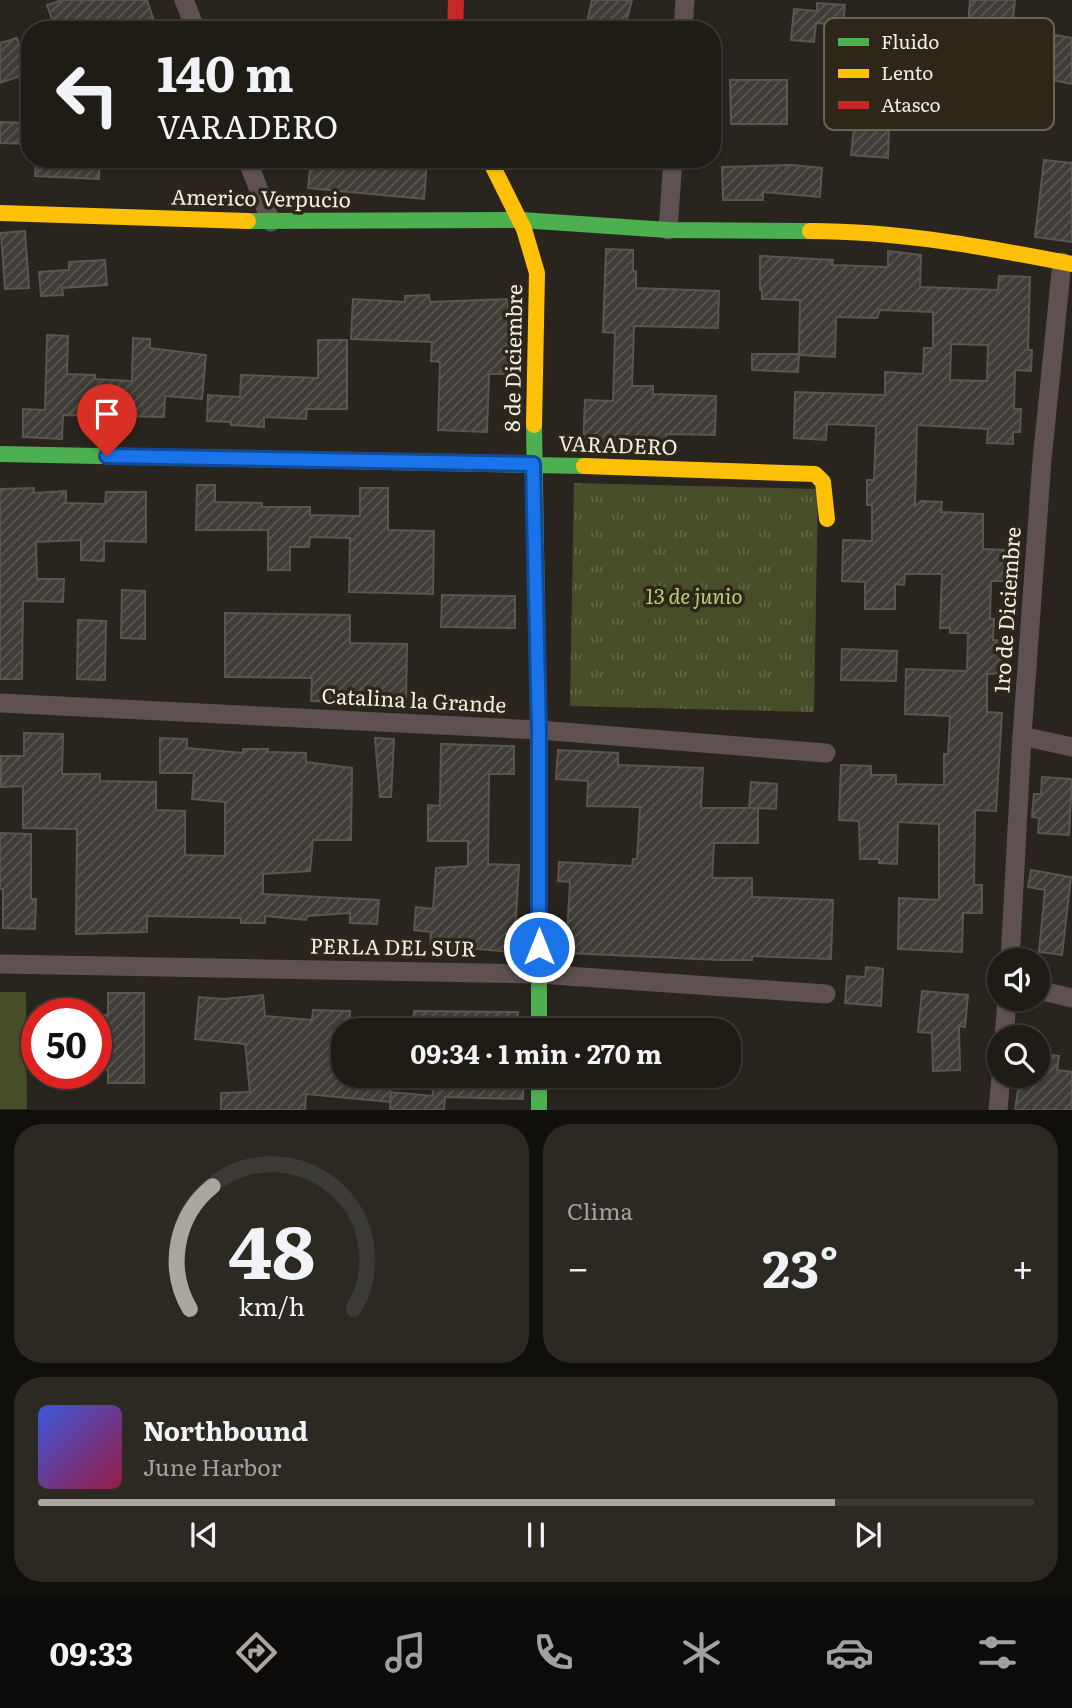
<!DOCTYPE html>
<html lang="es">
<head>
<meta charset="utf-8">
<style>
  :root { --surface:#1f1c16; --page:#2c2923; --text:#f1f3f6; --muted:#a1a1a1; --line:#3c3a35; --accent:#aba79f }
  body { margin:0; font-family:Literata,serif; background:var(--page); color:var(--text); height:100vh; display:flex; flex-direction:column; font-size:26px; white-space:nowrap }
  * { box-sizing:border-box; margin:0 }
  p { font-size:23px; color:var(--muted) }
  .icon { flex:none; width:38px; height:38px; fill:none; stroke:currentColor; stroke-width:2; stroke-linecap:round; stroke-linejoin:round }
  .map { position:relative; height:1110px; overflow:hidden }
  .panel { display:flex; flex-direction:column; gap:14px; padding:14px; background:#110f0c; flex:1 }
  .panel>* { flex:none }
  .top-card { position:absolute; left:21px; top:21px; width:700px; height:147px; border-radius:28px; box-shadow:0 2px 5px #0004,0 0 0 2px var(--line); background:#1f1c16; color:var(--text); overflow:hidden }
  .buttons { position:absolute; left:987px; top:948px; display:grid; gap:14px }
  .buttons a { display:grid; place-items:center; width:63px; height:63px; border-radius:50%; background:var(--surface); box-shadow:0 2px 5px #0004,0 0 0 2px var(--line); font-size:35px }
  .speed { position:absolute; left:21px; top:998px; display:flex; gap:14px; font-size:35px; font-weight:700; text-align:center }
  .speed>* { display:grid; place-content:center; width:91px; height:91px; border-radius:50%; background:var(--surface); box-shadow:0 2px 5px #0004,0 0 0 2px var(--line); line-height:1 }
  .speed .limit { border:10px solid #d22; background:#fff; color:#111 }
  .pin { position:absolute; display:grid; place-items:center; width:60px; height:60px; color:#fff; margin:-72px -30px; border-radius:50% 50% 50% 0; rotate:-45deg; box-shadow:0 0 7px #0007 }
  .pin .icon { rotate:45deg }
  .me { position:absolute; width:77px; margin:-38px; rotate:0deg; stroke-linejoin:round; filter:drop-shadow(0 0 5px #0008) }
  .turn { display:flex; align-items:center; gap:24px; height:147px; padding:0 21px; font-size:32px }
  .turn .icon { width:91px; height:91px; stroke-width:2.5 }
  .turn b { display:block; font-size:49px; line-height:60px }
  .big { font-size:52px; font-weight:700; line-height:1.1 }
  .panel .card { flex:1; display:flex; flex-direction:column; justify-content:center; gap:10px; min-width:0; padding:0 24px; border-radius:28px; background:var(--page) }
  .panel .dial { align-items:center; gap:0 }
  .dial svg { height:182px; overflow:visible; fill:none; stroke:var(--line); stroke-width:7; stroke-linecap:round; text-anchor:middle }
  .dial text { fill:var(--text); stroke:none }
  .song { display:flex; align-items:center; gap:21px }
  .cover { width:84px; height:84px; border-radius:10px; background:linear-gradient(135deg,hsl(230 70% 55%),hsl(340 70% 35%)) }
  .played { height:7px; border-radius:4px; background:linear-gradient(90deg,var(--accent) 80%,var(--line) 80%) }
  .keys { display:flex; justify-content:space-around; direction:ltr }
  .heat { display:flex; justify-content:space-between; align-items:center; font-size:38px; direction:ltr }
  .panel .tiles { flex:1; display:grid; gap:14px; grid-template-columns:1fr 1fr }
  .card:last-child { grid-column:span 2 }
  .trip { position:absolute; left:331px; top:1018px; width:410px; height:70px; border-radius:28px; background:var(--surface); box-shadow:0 2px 5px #0004,0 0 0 2px var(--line); font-weight:700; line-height:70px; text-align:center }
  .tabs { display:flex; height:112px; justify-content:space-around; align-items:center; background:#0c0b09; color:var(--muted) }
  .tabs .icon { width:49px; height:49px }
  .tabs .active { color:var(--accent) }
  .tabs b { font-size:32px; color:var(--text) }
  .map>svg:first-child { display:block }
  .park { fill:url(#park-tufts) }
  .pitch { fill:#464d28 }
  .building { fill:url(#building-hatch); stroke:#595650; stroke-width:2; fill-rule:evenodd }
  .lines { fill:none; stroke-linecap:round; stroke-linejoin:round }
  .street { stroke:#5f5052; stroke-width:19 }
  .fast { stroke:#4caf50; stroke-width:16 }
  .slow { stroke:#ffc107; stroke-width:16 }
  .jam { stroke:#c62828; stroke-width:16 }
  .route-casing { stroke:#114b97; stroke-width:18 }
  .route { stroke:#1a73e8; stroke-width:12 }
  .labels { text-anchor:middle; stroke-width:7; stroke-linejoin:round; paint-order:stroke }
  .street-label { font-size:21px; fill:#f1ede4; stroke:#2d2619 }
  .park-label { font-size:21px; font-style:italic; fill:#bacd77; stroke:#2d2619 }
  .key { fill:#2d2619; stroke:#686256; stroke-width:2 }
  .key-label { font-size:19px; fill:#f1ede4 }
</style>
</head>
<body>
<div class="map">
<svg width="1072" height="1110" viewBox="0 0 1072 1110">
  <defs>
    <pattern id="park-tufts" width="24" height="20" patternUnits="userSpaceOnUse" patternTransform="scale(1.75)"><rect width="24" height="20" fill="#464d28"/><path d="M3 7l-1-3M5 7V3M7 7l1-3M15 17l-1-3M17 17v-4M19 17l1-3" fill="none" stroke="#616747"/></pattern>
    <pattern id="building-hatch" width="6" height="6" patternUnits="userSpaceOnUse" patternTransform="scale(1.75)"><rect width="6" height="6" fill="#403d37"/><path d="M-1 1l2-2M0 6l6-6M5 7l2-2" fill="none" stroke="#5c5954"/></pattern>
  </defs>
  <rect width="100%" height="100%" fill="#29251e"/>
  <path class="park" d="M574,483L818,489L814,712L570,706Z"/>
  <path class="pitch" d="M0,992H26L27,1109H0Z"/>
  <path class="building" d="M62,0H147L157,30H56L47,5Z
    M592,0H632L624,30H585Z
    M970,0H1015L1012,27L1072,38V84L949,60L956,23L968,26Z
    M817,3L845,5L843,25L816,23L814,42L791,40L794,9L817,11Z
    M17,38L29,73L0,83V43Z
    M730,80H787V124H731Z
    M0,122L29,123L28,144L0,143Z
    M854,127L889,129L888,158L851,155Z
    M36,159H99V179L35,176Z
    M311,159L427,161L424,199L308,188Z
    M1044,160L1072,163V242L1035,237Z
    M791,165L822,168L820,197L763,192V200H723L722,167Z
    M25,231L29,288L5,289L1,233Z
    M606,249L633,250V271H636V288L719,291L718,328L634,326L632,386H653V394L716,396L715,435L666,434V441L630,439V448L583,447L585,400L613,401L615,333L603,332Z
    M888,251L921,255L920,287L998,290L999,276L1030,277L1028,350H1032L1031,371L1015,370L1014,409H1021L1020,432H1013V444L987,443L988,429L917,425L915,506L921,501L942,502L941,512L983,514V549L1010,550L1009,581H991L990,619H994L993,640L1008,641L1007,673L987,674V712L1002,713L996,811L975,810L974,885H982V913H963L962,952L898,949L899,898L939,900V824L898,822L897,864L879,863V859H860L859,821L839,820L841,765L871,766V775H896V784L944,785V754H948L950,716L905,714L906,669L967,671L968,633H950V628H940L942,574H905L904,585L895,584V609H865V582L842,581L843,540L872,541V505H867V480H874L876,426L827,424L826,440L794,438L795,392L885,395V372L923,374L924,348H933V312L880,310L877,318L836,317L835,357L799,355L800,300L762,299V290H760V256L833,260L832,265L888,267ZM951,344L988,345L987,381L950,380Z
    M105,260L107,285L62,288L63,295L41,296L39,272L69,270V262Z
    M429,295L430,302L508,299V347H515V374H489L487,432L438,430L440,362L431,361L432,342L351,339L353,299L405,302V296Z
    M47,335L68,336L67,374L95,375V379L132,381L133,338L150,339V348L206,355L202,399L165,396L164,417L63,415L62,439L23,437V409L45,410Z
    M318,340H347V409H307L306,419L264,417V427L231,425V422L207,421L208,395L240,397L241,375L318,378Z
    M752,354H799L798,372L752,370Z
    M197,485H215V502L262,503V507H310V515L360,516V488H388V530L434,531L433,594L349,592L350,538L310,537L309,547H290V570H268V530H196Z
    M34,488V493L66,491V503L105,504L106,492H146V542L104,541V561L81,560V540L36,542L37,579H64L63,602L23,601L22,679H0V489Z
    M122,590L145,591V639L121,638Z
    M442,595L515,596V628L441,627Z
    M225,613L350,615V643L407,644L406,704L311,701L312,678L225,677Z
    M78,620L106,621L105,680L77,679Z
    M842,649L897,651L896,681L841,680Z
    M24,733L63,734L62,774H100V781L156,782V810L185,811V855L225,856V802L192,799L194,773H160V738L187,739V748L243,753V749H268V752L306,753V762L352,768L351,840H313L310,871L263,874V894L379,900L377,924L350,923V913L307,916L306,920L265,916V923H241V918L147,916V932L76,934L77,829L23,828V786L1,787V756H24Z
    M375,738L394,739L391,797H380Z
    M441,744L514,746V774H489L488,864L519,865L514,952L430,945L431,932L414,930L416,907L433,909L436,868L468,866V841H428V805L440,806Z
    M558,750L618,753V765L703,768L701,808H758H749L751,782L777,784L776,809L758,808V843H714L712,878H752V897L833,900L831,959L752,956V960H721L566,953L570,882L558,881L559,862L632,866L633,859H637L640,807L587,806L588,781L556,779Z
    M1042,777L1072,779L1069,835L1038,833L1039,818L1032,817L1034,794H1041Z
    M0,833L31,834V899H36L35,929L3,928V889H0Z
    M1031,870L1071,877L1062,955L1039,952L1045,890L1028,887Z
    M866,967L883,969L881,1006L845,1003L847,976L865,977Z
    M922,991L968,995L965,1027L959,1026L960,1070L933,1071L932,1033L918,1032Z
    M108,993H144V1083H108V1070H96V1015H108Z
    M263,995L265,1016L312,1020L313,1010L350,1011L349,1031H343V1076H392L390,1102L306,1094L305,1110H221V1093L250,1092L245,1044L195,1039L199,997L224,999Z
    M414,1011L518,1012L517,1031H412Z
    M1038,1053L1059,1056L1057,1070L1072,1072V1110H1015L1020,1076H1038Z
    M432,1076H523V1099L445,1097L444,1110H390L391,1092L433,1096Z"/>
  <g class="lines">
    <path class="street" d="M184,0L196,30
      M683,30L685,0
      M247,159L271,222
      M668,230L673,159
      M0,703L539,730L826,753
      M1022,736L1072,747
      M1010,961L1022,736L1042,460L1062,262
      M0,964L539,974L826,994
      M1038,990L1072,998
      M1004,1038L1007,999
      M998,1110L1001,1076"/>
    <path class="fast" d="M248,221L521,220L668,230L810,231
      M534,425L539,730V1031
      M0,454L584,466
      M539,1076V1110"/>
    <path class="slow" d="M489,159L524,229L537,273L534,425
      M0,213L248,221
      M810,231C899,231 985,247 1072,264
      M584,466L815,474L823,482L827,519"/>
    <path class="jam" d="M455,30L456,0"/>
  </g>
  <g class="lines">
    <defs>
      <path id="route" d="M107,456L533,464L539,730V947"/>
    </defs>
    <use href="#route" class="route-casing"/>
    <use href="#route" class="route"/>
  </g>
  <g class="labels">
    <g class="street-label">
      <text transform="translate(261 199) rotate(1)" y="7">Americo Verpucio</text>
      <text transform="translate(514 358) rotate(-89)" y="7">8 de Diciembre</text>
      <text transform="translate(618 446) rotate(2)" y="7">VARADERO</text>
      <text transform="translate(1008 610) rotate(-86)" y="7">1ro de Diciembre</text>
      <text transform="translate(414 701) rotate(3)" y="7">Catalina la Grande</text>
      <text transform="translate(393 948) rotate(1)" y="7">PERLA DEL SUR</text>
    </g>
    <g class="park-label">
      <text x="694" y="604">13 de junio</text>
    </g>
  </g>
  <rect x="824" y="18" width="230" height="112" rx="10" class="key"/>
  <rect x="838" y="38" width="31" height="8" fill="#4caf50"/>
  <rect x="838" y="69" width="31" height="9" fill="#ffc107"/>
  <rect x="838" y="101" width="31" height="8" fill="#c62828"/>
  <g class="key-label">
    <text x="881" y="49">Fluido</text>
    <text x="881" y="80">Lento</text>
    <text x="881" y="112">Atasco</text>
  </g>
</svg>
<div class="buttons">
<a><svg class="icon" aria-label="sound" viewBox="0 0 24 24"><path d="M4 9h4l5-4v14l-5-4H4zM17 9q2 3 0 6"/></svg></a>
<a><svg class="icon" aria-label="search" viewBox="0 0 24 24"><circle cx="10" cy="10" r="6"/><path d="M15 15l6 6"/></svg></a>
</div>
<div class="speed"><div class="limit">50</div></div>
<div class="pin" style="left:107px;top:456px;background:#d93025"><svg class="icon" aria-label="arrive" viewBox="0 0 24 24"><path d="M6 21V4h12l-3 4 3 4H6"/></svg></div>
<svg class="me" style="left:539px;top:947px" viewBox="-20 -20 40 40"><circle r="17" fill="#1a73e8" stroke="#fff" stroke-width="3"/><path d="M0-11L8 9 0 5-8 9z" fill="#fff"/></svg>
<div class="trip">09:34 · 1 min · 270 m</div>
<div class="top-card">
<div class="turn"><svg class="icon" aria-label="left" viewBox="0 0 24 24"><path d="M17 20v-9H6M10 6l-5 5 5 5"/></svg><div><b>140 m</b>VARADERO</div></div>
</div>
</div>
<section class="panel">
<div class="tiles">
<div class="card dial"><svg viewBox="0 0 100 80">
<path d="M14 69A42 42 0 1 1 86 69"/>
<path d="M14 69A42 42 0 0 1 24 15" stroke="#aba79f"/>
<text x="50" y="56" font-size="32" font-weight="700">48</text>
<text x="50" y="72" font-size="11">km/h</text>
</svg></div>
<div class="card"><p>Clima</p>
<div class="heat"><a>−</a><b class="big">23°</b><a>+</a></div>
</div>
<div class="card">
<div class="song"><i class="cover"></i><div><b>Northbound</b><p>June Harbor</p></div></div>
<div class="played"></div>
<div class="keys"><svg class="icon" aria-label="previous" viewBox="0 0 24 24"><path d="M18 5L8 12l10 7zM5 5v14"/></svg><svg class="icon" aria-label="pause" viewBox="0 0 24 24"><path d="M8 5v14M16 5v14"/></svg><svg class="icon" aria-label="next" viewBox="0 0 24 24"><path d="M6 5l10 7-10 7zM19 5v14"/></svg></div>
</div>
</div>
</section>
<nav class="tabs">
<b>09:33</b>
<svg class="icon active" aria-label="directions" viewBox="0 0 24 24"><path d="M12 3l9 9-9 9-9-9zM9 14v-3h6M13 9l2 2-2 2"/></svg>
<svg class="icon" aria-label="music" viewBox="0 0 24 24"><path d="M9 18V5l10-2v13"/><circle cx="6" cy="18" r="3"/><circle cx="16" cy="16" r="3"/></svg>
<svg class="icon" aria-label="phone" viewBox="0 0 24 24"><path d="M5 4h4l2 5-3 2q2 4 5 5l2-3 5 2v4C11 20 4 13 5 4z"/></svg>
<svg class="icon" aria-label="climate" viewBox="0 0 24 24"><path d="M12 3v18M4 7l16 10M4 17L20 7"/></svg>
<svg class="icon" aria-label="car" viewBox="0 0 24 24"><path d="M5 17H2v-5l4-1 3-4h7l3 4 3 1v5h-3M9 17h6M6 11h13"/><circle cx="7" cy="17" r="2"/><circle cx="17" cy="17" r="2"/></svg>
<svg class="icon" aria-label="filters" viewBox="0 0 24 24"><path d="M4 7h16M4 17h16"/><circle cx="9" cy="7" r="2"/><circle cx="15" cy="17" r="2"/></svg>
</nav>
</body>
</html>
